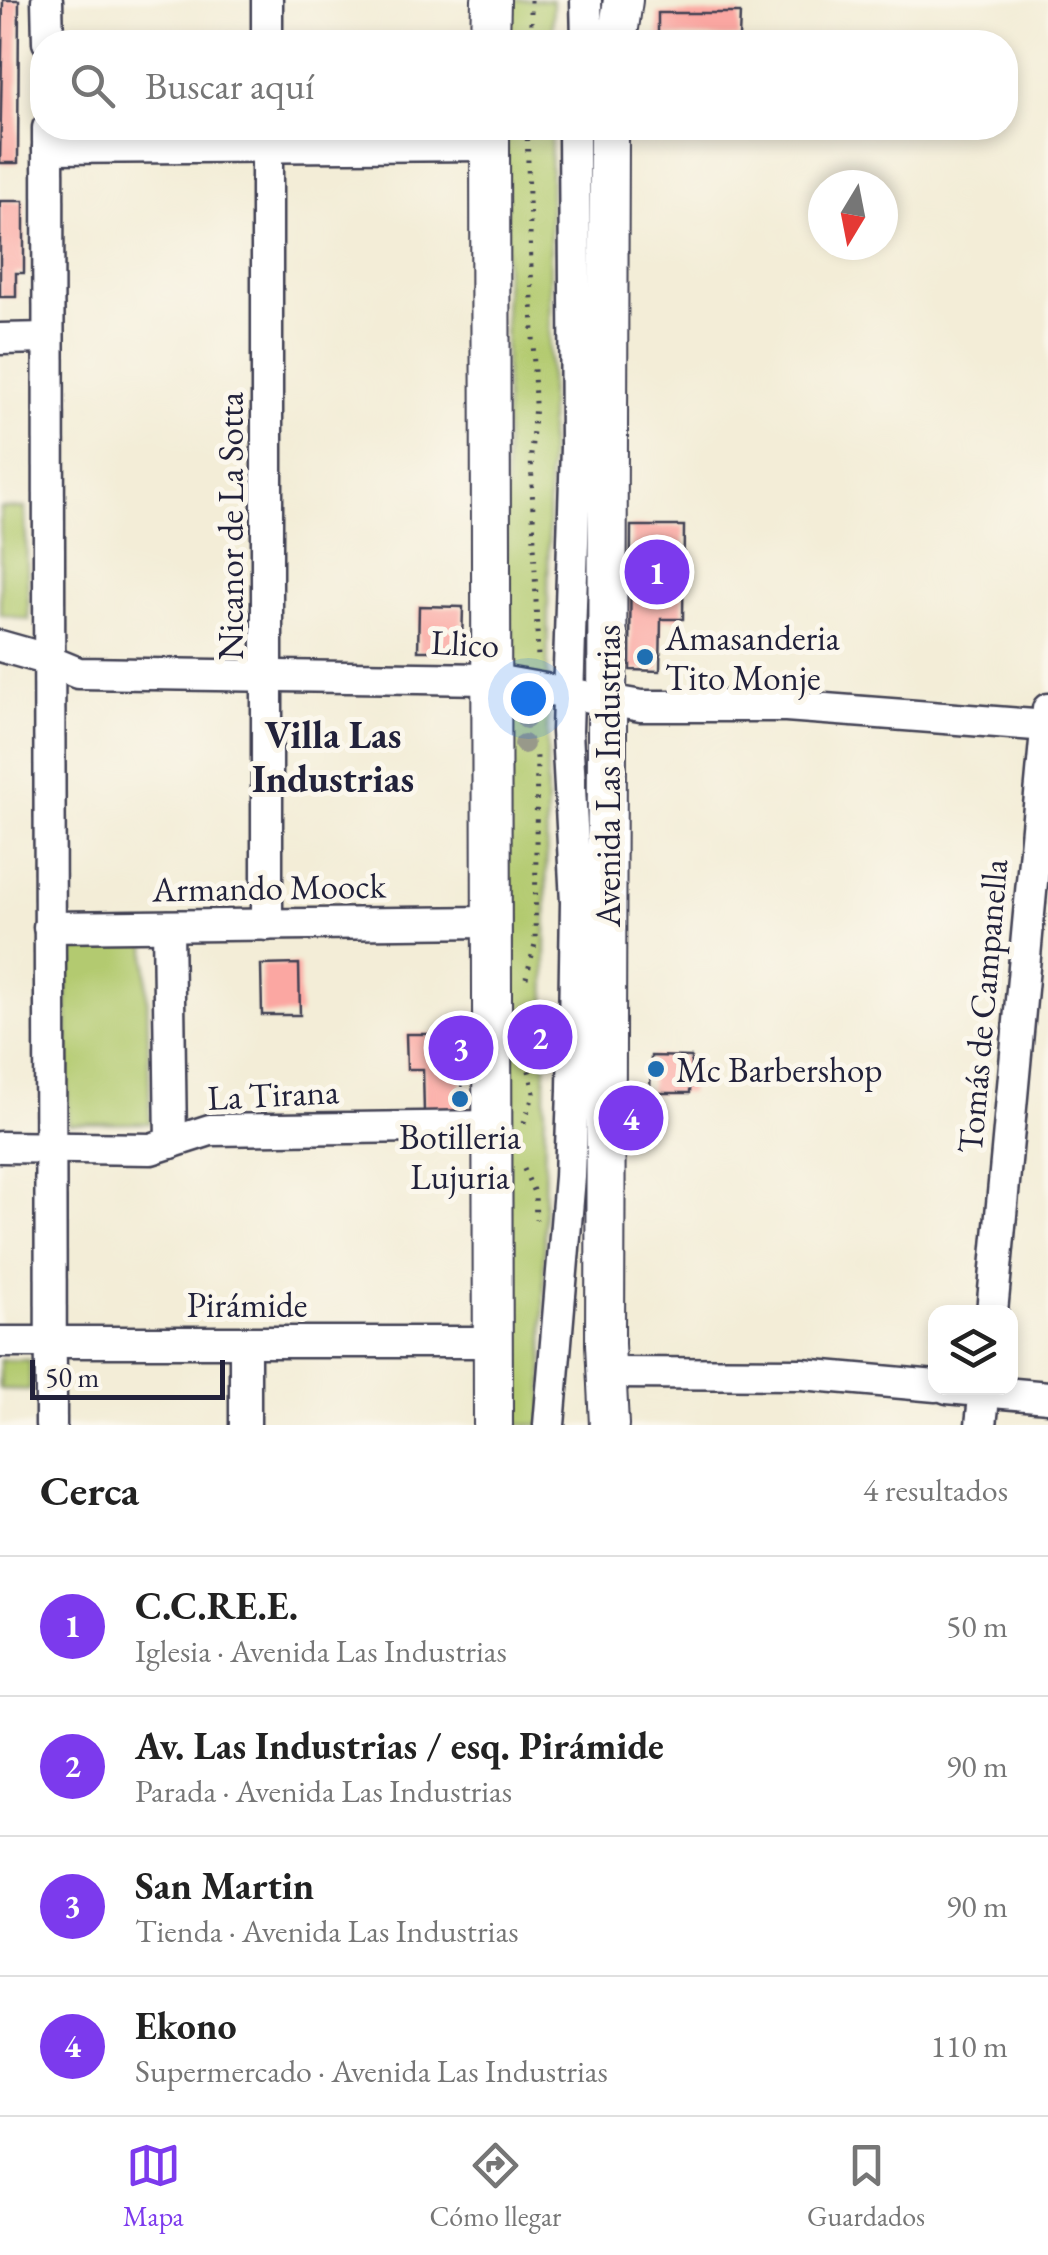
<!DOCTYPE html>
<html lang="es">
<head>
<meta charset="utf-8">
<style>
  :root { --surface:#fff; --page:#f2f2f2; --text:#222; --muted:#767676; --line:#e0e0e0; --accent:#7c3aed }
  body { margin:0; font-family:"EB Garamond",serif; background:var(--page); color:var(--text) }
  .controls { position:absolute; right:30px; bottom:30px; display:grid; overflow:hidden; border-radius:20px; box-shadow:0 5px 15px #0003 }
  .controls button { width:90px; height:90px; display:grid; place-items:center; padding:0; border:0; border-bottom:2px solid var(--line); background:var(--surface); color:var(--text); font:50px sans-serif }
  .compass { position:absolute; left:808px; top:170px; width:90px; height:90px; border-radius:50%; background:var(--surface); box-shadow:0 5px 15px #0003; rotate:190deg }
  .scale { position:absolute; left:30px; bottom:25px; width:195px; box-sizing:border-box; padding-left:10px; border:5px solid #22223b; border-top:0; font-size:28px; line-height:35px; white-space:nowrap; color:#22223b; -webkit-text-stroke:8px #fbf7ec; paint-order:stroke }
  .you { position:absolute; left:528px; top:698px; width:35px; height:35px; margin:-25px; border:8px solid #fff; border-radius:50%; background:#1a73e8; box-shadow:0 0 0 15px #1a73e833 }
  .badge { display:grid; place-items:center; width:65px; height:65px; border-radius:50%; background:var(--accent); color:#fff; font-size:32px; font-weight:700 }
  .pin { position:absolute; translate:-50% -50%; border:5px solid #fff; box-shadow:0 2px 10px #0006 }
  .list { margin:0; padding:0; list-style:none }
  h2 { display:flex; justify-content:space-between; align-items:center; height:130px; margin:0; padding:0 40px; font-size:42px }
  h2 small { font-size:32px; font-weight:400; color:var(--muted) }
  .list li { display:grid; grid-template-columns:65px 1fr auto; gap:30px; align-items:center; box-sizing:border-box; height:140px; padding:0 40px; border-top:2px solid var(--line) }
  .list b { display:block; font-size:38px; white-space:nowrap }
  .list p { margin:0; font-size:32px; white-space:nowrap; color:var(--muted) }
  .list em { font-size:32px; font-style:normal; color:var(--muted) }
  .icon { flex:none; width:55px; height:55px; fill:none; stroke:currentColor; stroke-width:2; stroke-linecap:round; stroke-linejoin:round }
  .map { position:relative; flex:none; width:1048px; height:1425px; overflow:hidden }
  .search { position:absolute; background:var(--surface); box-shadow:0 5px 15px #0003; left:30px; right:30px; top:30px; height:110px; display:flex; align-items:center; gap:25px; box-sizing:border-box; padding:0 35px; border-radius:40px; color:var(--muted); font-size:38px }
  .sheet { height:690px; background:var(--surface) }
  nav { display:flex; justify-content:space-around; align-items:center; box-sizing:border-box; height:140px; border-top:2px solid var(--line); background:var(--surface); font-size:28px; color:var(--muted) }
  nav a { display:grid; justify-items:center; gap:5px }
  nav .on { color:var(--accent) }
  .map>svg:first-child { display:block }
  .green { fill:#b3ca6f; stroke:#6a7655; stroke-width:2.5 }
  .building { fill:#fba7a2 }
  .lines { fill:none; stroke-linecap:round; stroke-linejoin:round }
  .minor-casing { stroke:#414052; stroke-width:35 }
  .major-casing { stroke:#414052; stroke-width:42 }
  .path { stroke:#414052; stroke-width:5; stroke-dasharray:2.5 8; stroke-linecap:butt }
  .minor { stroke:#fff; stroke-width:30 }
  .major { stroke:#fff; stroke-width:38 }
  .tree { fill:#98998a }
  .poi-dot { fill:#1f6fb2; stroke:#fbf7ec; stroke-width:4 }
  .labels { text-anchor:middle; dominant-baseline:central; stroke-width:10; stroke-linejoin:round; paint-order:stroke }
  .street-label { font-size:35px; fill:#22223b; stroke:#fbf7ec }
  .poi-label { font-size:35px; fill:#22223b; stroke:#fbf7ec; text-anchor:start }
  .neighbourhood-label { font-size:38px; font-weight:bold; fill:#22223b; stroke:#fbf7ec }
</style>
</head>
<body>
<div class="map">
<svg width="1048" height="1425" viewBox="0 0 1048 1425">
  <rect width="100%" height="100%" fill="#fbf7ec"/>
  <filter id="ink" filterUnits="userSpaceOnUse"><feTurbulence type="fractalNoise" baseFrequency=".01" numOctaves="2"/><feDisplacementMap in="SourceGraphic" scale="20" xChannelSelector="R" yChannelSelector="G"/><feConvolveMatrix kernelMatrix="1 2 1 2 8 2 1 2 1" color-interpolation-filters="sRGB"/></filter>
  <filter id="wash" filterUnits="userSpaceOnUse"><feTurbulence type="fractalNoise" baseFrequency=".0048" numOctaves="4" result="noise"/><feDisplacementMap in="SourceGraphic" scale="40" xChannelSelector="R" yChannelSelector="G"/><feGaussianBlur stdDeviation="2.25" result="paint"/><feColorMatrix in="noise" values="0 0 0 0 0 0 0 0 0 0 0 0 0 0 0 0 0 1.4 0 .05"/><feComposite in="paint" operator="in"/></filter>
  <g filter="url(#wash)">
    <rect width="100%" height="100%" fill="#f3edd7"/>
    <g class="green">
      <polygon points="505,0 553,0 552,42 505,42"/>
      <polygon points="505,128 551,128 543,1425 506,1425"/>
      <polygon points="0,508 25,508 29,620 0,614"/>
      <polygon points="146,941 150,1123 68,1124 66,944"/>
      <polygon points="0,1360 30,1360 30,1390 0,1389"/>
    </g>
    <g id="blocks">
      <g class="building">
        <polygon points="3,0 19,0 18,163 0,163"/>
        <polygon points="658,13 740,13 739,38 658,37"/>
        <polygon points="0,201 24,201 24,273 16,273 16,297 0,297"/>
        <polygon points="631,526 684,526 683,619 661,619 660,671 630,670"/>
        <polygon points="419,606 463,607 462,644 458,651 418,651"/>
        <polygon points="299,964 300,1015 262,1015 261,965"/>
        <polygon points="406,1034 460,1034 462,1108 454,1113 424,1113 423,1069 407,1069"/>
        <polygon points="651,1056 691,1057 690,1093 650,1093"/>
      </g>
    </g>
  </g>
  <g filter="url(#ink)">
    <use href="#blocks" fill-opacity="0" stroke="#414052" stroke-width="2.5"/>
    <g class="lines">
      <defs>
        <g id="minor">
          <polyline points="47,0 48,42"/>
          <polyline points="586,0 587,42"/>
          <polyline points="267,42 267,0"/>
          <polyline points="48,128 51,1425"/>
          <polyline points="48,148 490,145"/>
          <polyline points="0,339 48,338"/>
          <polyline points="0,646 39,657 78,673 489,679 641,706 786,706 1048,726"/>
          <polyline points="267,925 267,128"/>
          <polyline points="168,926 171,1143"/>
          <polyline points="49,927 490,922"/>
          <polyline points="0,1147 151,1149 210,1130 492,1126"/>
          <polyline points="992,1312 1048,709"/>
          <polyline points="0,1342 493,1342"/>
          <polyline points="245,1342 245,1425"/>
          <polyline points="606,1373 802,1374 936,1386"/>
          <polyline points="947,1388 1048,1397"/>
          <polyline points="549,1425 570,1177 573,1090 576,902 567,731 576,447 574,128"/>
          <polyline points="981,1425 985,1388"/>
        </g>
        <g id="major">
          <polyline points="490,42 491,0"/>
          <polyline points="617,42 623,0"/>
          <polyline points="490,128 493,1425"/>
          <polyline points="609,1425 605,1344 609,128"/>
        </g>
      </defs>
      <use href="#minor" class="minor-casing"/>
      <use href="#major" class="major-casing"/>
      <g class="path">
        <polyline points="531,0 531,42"/>
        <polyline points="527,128 535,404 531,455 538,659"/>
        <polyline points="526,978 535,944 537,750"/>
        <polyline points="524,1123 534,1093 525,1052"/>
        <polyline points="524,1169 535,1195 536,1220"/>
      </g>
      <use href="#minor" class="minor"/>
      <use href="#major" class="major"/>
    </g>
    <g class="tree">
      <circle cx="526" cy="719" r="10"/>
      <circle cx="524" cy="744" r="10"/>
    </g>
  </g>
  <g class="poi-dot">
    <circle cx="645" cy="657" r="10"/>
    <circle cx="656" cy="1069" r="10"/>
    <circle cx="460" cy="1099" r="10"/>
  </g>
  <g class="labels">
    <g class="street-label">
      <text transform="translate(230 526) rotate(-90)">Nicanor de La Sotta</text>
      <text transform="translate(465 643) rotate(3)">Llico</text>
      <text transform="translate(607 776) rotate(-90)">Avenida Las Industrias</text>
      <text transform="translate(269 887) rotate(-1)">Armando Moock</text>
      <text transform="translate(982 1006) rotate(-85)">Tomás de Campanella</text>
      <text transform="translate(273 1094) rotate(-3)">La Tirana</text>
      <text x="247" y="1304">Pirámide</text>
    </g>
    <g class="poi-label">
      <text x="665" y="637">Amasanderia<tspan x="665" dy="40">Tito Monje</tspan></text>
      <text x="676" y="1069">Mc Barbershop</text>
      <text x="460" y="1136" text-anchor="middle">Botilleria<tspan x="460" dy="40">Lujuria</tspan></text>
    </g>
    <g class="neighbourhood-label">
      <text x="333" y="734">Villa Las<tspan x="333" dy="44">Industrias</tspan></text>
    </g>
  </g>
</svg>
<div class="controls">
<button><svg class="icon" aria-label="layers" viewBox="0 0 24 24"><path d="M12 4l9 5-9 5-9-5zM3 14l9 5 9-5"/></svg></button>
</div>
<svg class="compass" viewBox="-18 -18 36 36"><path d="M0-13l5 13h-10z" fill="#e53935"/><path d="M0 13l5-13h-10z" fill="#767676"/></svg>
<div class="scale">50 m</div>
<div class="you"></div>
<div class="pin badge" style="left:657px;top:572px">1</div>
<div class="pin badge" style="left:540px;top:1037px">2</div>
<div class="pin badge" style="left:461px;top:1048px">3</div>
<div class="pin badge" style="left:631px;top:1118px">4</div>
<div class="search"><svg class="icon" aria-label="search" viewBox="0 0 24 24"><circle cx="10" cy="10" r="6"/><path d="M15 15l6 6"/></svg>Buscar aquí</div>
</div>
<section class="sheet">
<h2>Cerca<small>4 resultados</small></h2>
<ul class="list">
<li><span class="badge">1</span><div><b>C.C.RE.E.</b><p>Iglesia · Avenida Las Industrias</p></div><em>50 m</em></li>
<li><span class="badge">2</span><div><b>Av. Las Industrias / esq. Pirámide</b><p>Parada · Avenida Las Industrias</p></div><em>90 m</em></li>
<li><span class="badge">3</span><div><b>San Martin</b><p>Tienda · Avenida Las Industrias</p></div><em>90 m</em></li>
<li><span class="badge">4</span><div><b>Ekono</b><p>Supermercado · Avenida Las Industrias</p></div><em>110 m</em></li>
</ul>
</section>
<nav>
<a class="on"><svg class="icon" aria-label="map" viewBox="0 0 24 24"><path d="M3 6l6-2 6 2 6-2v14l-6 2-6-2-6 2zM9 4v14M15 6v14"/></svg>Mapa</a>
<a><svg class="icon" aria-label="directions" viewBox="0 0 24 24"><path d="M12 3l9 9-9 9-9-9zM9 14v-3h6M13 9l2 2-2 2"/></svg>Cómo llegar</a>
<a><svg class="icon" aria-label="saved" viewBox="0 0 24 24"><path d="M7 4h10v16l-5-4-5 4z"/></svg>Guardados</a>
</nav>
</body>
</html>
